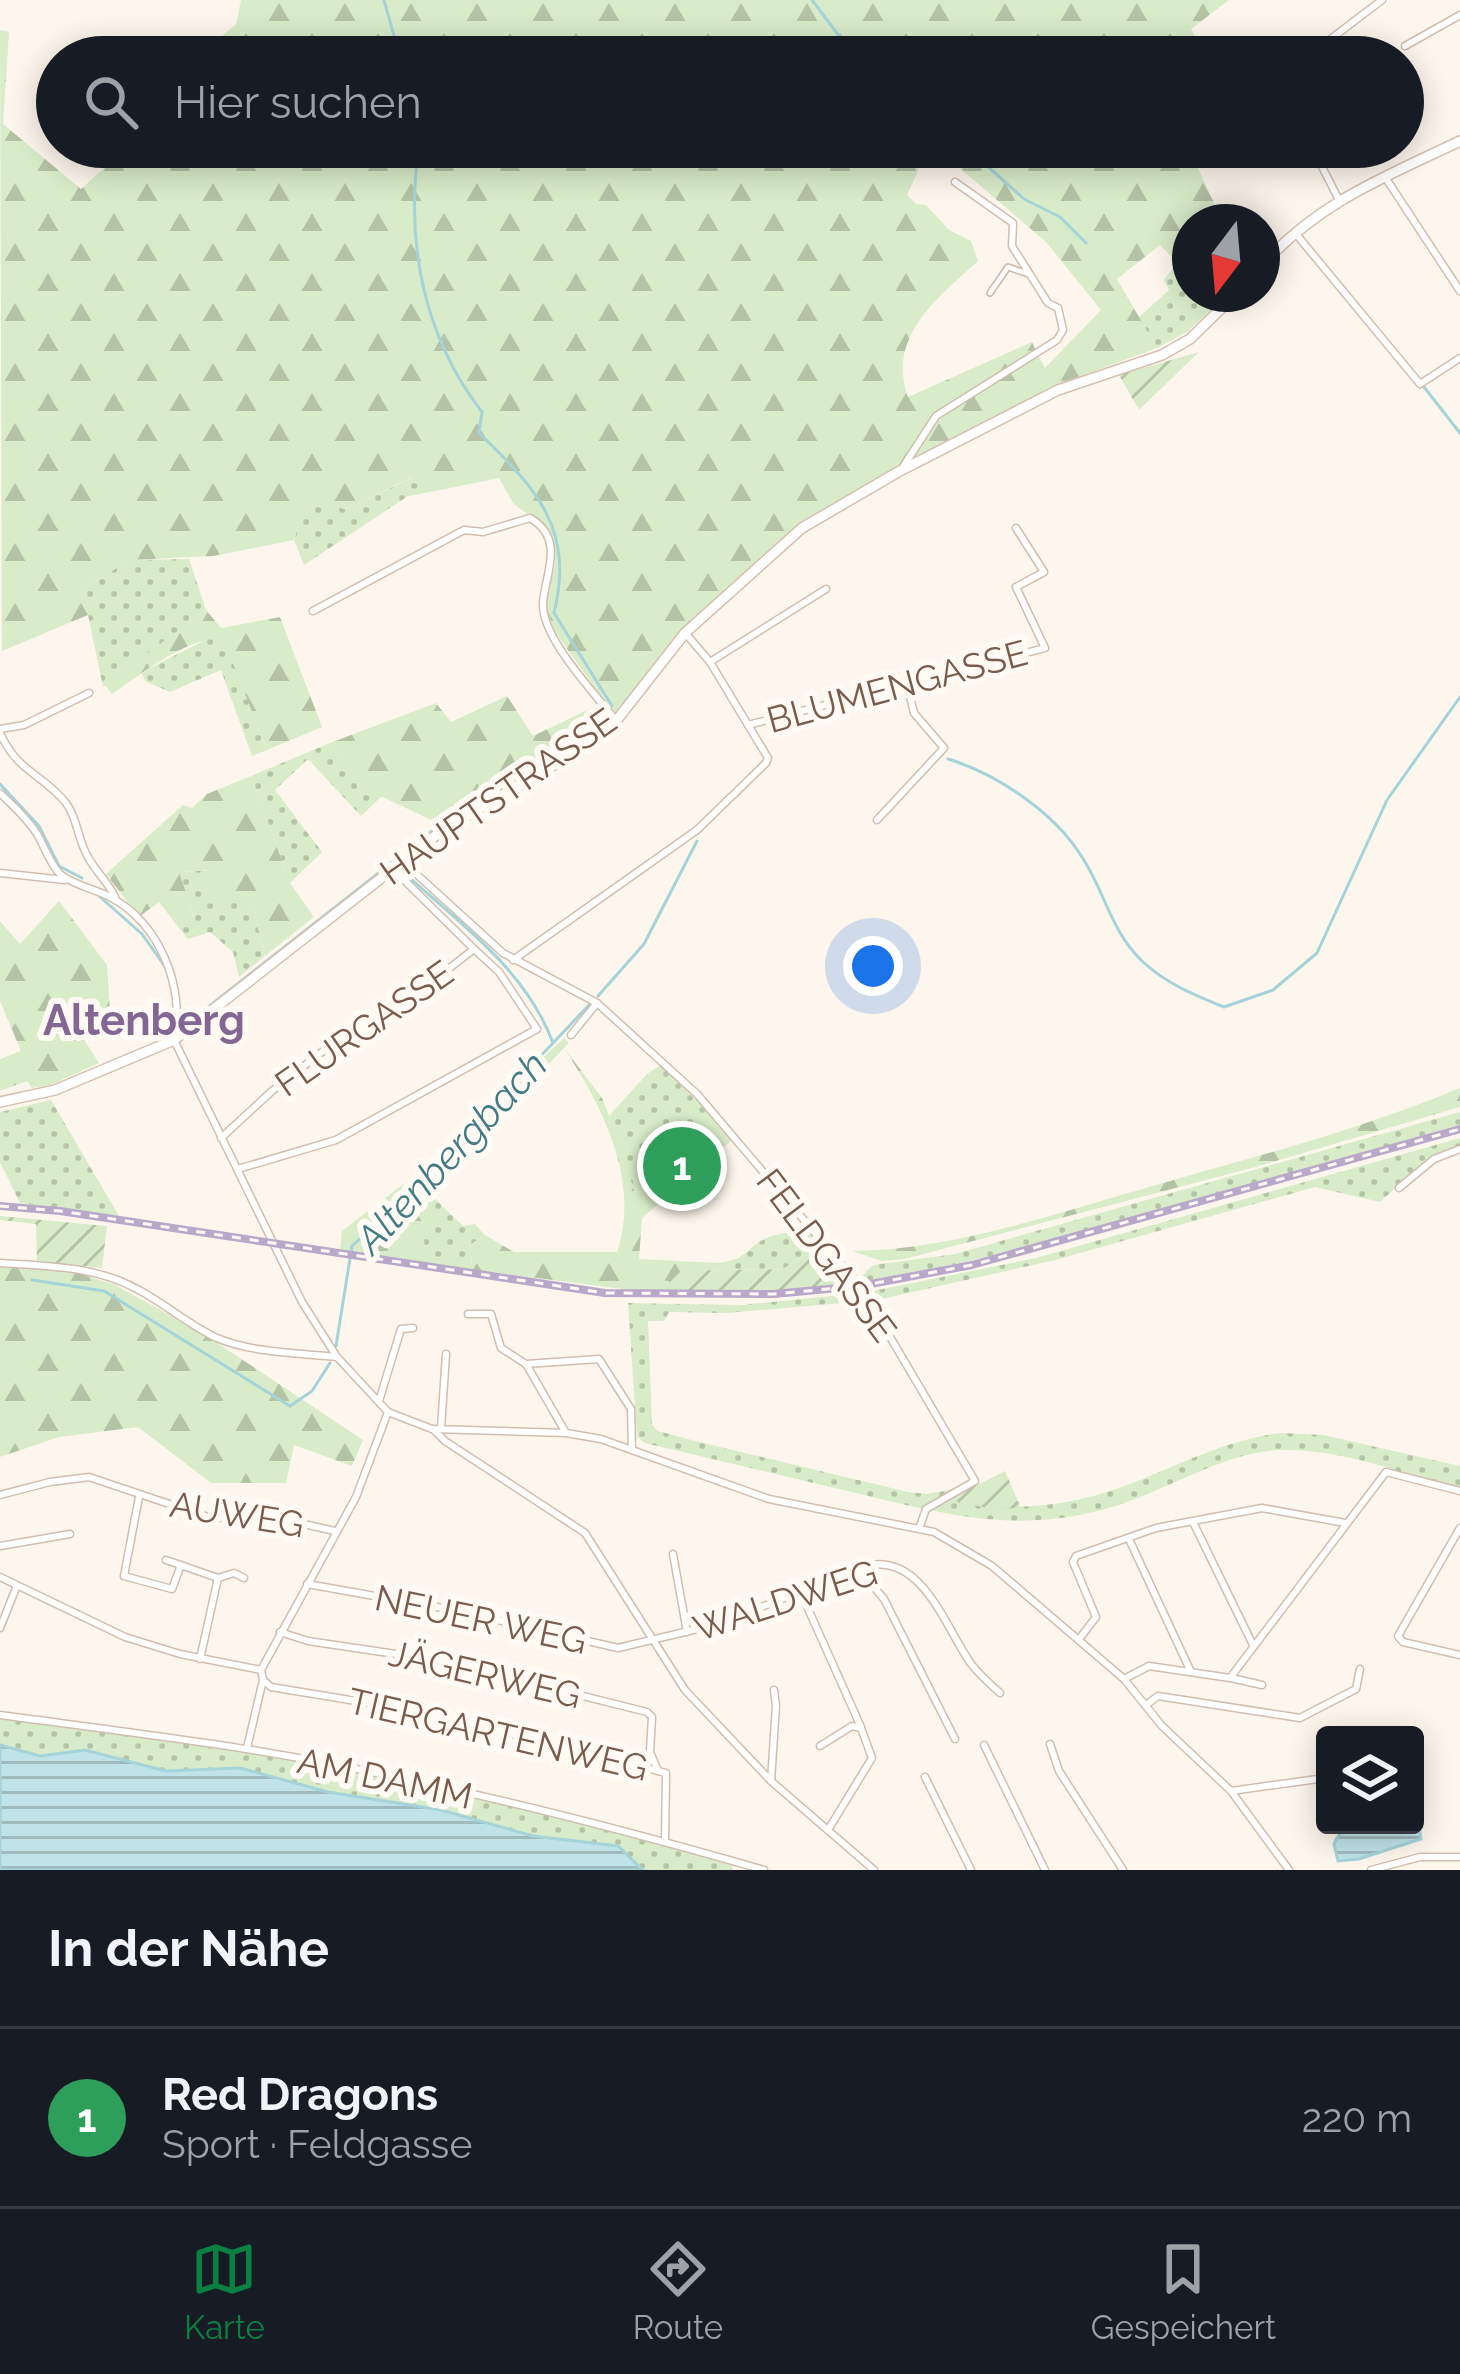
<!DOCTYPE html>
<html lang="de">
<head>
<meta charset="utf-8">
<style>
  :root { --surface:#171b24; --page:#242831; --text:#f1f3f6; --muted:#9ea1a6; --line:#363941; --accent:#0b8043 }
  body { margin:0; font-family:Raleway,sans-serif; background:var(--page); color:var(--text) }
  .controls { position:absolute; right:36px; bottom:36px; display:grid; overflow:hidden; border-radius:12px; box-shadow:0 6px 30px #0003 }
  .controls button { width:108px; height:108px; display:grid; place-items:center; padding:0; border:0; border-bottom:3px solid var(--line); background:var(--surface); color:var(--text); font:60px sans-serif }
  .compass { position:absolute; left:1172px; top:204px; width:108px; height:108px; border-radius:50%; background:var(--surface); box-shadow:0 6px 30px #0003; rotate:196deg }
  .you { position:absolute; left:873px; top:966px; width:42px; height:42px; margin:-30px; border:9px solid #fff; border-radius:50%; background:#1a73e8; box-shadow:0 0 0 18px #1a73e833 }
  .badge { display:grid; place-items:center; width:78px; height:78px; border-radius:50%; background:var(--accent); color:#fff; font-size:39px; font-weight:700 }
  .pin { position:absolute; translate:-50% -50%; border:6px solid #fff; box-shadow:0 3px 12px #0006 }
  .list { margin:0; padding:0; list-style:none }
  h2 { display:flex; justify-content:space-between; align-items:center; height:156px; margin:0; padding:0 48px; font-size:51px }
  h2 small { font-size:39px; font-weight:400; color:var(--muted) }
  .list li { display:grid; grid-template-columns:78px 1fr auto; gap:36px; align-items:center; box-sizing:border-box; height:180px; padding:0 48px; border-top:3px solid var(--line) }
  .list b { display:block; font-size:45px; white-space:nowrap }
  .list p { margin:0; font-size:39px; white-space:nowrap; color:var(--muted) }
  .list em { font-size:39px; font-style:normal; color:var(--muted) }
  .icon { flex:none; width:66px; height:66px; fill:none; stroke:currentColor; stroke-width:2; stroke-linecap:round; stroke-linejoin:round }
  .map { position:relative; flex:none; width:1460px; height:1870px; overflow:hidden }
  .search { position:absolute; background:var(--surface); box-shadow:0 6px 30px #0003; left:36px; right:36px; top:36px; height:132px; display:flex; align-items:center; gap:30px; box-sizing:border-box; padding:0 42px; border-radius:66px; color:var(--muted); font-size:45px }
  .sheet { height:336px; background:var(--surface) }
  nav { display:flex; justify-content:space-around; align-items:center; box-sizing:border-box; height:168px; border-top:3px solid var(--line); background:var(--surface); font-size:33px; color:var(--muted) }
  nav a { display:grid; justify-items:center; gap:6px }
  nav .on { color:var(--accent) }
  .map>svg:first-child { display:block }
  .grass { fill:url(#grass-dots) }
  .forest { fill:url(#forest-firs) }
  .garden { fill:url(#garden-furrows) }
  .pitch { fill:#d8ecc9 }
  .water { fill:url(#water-rules); stroke:#a5d3da; stroke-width:3 }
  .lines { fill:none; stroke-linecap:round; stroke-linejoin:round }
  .stream { stroke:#a5d3da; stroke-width:3 }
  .pedestrian-casing { stroke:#d1beb0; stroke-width:8 }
  .minor-casing { stroke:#d1beb0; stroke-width:9 }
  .secondary-casing { stroke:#d6c0b0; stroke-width:12 }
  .pedestrian { stroke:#fff; stroke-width:4.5 }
  .minor { stroke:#fff; stroke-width:6 }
  .secondary { stroke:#fff; stroke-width:9 }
  .rail-casing { stroke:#b9a8c9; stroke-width:8 }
  .rail { stroke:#fffaf3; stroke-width:3; stroke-dasharray:9; stroke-linecap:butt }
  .labels { text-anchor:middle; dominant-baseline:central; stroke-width:12; stroke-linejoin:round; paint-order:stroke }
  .street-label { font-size:36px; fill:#7a5c4d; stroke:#fffaf3 }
  .water-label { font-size:39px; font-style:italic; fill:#437c86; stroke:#fffaf3 }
  .quarter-label { font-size:42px; font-weight:bold; fill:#846695; stroke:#fffaf3 }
</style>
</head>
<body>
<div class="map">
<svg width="1460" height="1870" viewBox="0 0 1460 1870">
  <defs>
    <pattern id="grass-dots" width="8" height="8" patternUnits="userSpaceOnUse" patternTransform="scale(3)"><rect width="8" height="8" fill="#d8ecc9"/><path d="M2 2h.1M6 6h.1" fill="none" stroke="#b4c2a5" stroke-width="1.8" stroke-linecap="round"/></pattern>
    <pattern id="forest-firs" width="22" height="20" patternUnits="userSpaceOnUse" patternTransform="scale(3)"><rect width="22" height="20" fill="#d8ecc9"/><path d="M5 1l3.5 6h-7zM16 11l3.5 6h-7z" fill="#b4c2a5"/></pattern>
    <pattern id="garden-furrows" width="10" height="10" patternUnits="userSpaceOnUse" patternTransform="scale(3)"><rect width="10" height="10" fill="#d8ecc9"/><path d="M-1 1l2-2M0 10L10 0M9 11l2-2" fill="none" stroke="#b4c2a5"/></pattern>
    <pattern id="water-rules" width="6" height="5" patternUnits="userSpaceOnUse" patternTransform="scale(3)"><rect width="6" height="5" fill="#bfe3e8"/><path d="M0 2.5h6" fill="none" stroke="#a0bbbe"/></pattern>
  </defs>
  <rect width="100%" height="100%" fill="#fdf6ec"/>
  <g class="grass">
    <polygon points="1190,245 1190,294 1228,294 1188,331 1157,348 1138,318 1169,290 1164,280"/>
    <polygon points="413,477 435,491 408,496 304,565 294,540 305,502 347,509"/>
    <polygon points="189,559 206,610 103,687 88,615 78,591 130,560"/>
    <polygon points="209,638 224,638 267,750 252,756 221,670 170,692 145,681 142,674 150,668"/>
    <polygon points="330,743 357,785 382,796 361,816 308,759 275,790 322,852 290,883 251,776"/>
    <polygon points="214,870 251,899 265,956 239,977 233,952 210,932 188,939 179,928 194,917 178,872"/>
    <polygon points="564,1038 569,1043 564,1048 427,1191 463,1226 475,1224 485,1235 470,1245 472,1265 437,1260 436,1265 417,1263 413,1197 432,1178 430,1164"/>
    <polygon points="661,1065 711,1115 707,1127 632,1192 622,1149 609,1116 647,1074"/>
    <polygon points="51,1100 119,1216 20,1203 0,1162 0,1112"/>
    <path d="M1460,1112V1125C1262,1181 1065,1247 863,1282L859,1279L873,1265L955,1254Z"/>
    <polygon points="1460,1138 1460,1147 1434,1154 1380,1202 1315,1187 1055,1260 873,1301 868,1292 1036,1258"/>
    <path d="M806,1225L821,1244L783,1269L717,1270V1263C750,1260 744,1247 769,1237C782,1232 793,1234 806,1225Z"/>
    <polygon points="862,1293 884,1328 860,1304 853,1302 727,1313 669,1312 664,1321 648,1321 652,1425 658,1431 695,1441 908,1492 927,1494 959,1488 923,1509 645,1443 637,1437 628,1303 741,1305"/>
    <path d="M1281,1433L1323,1435L1460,1466V1489C1401,1473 1341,1448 1279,1450C1227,1453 1179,1483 1130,1501C1061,1526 1001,1525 930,1510L948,1500C1008,1512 1064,1508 1122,1487C1176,1467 1223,1440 1281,1433Z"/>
    <path d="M0,1718C172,1737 343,1767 512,1807C586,1824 659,1841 732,1865L733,1870H643L618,1846L533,1836L441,1810L328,1792L240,1768L166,1771L85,1750L40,1756L0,1745Z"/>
  </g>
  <g class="forest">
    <polygon points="241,0 1229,0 1191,29 1206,57 1197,57 1194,52 1163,57 198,57 236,24"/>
    <path d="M0,30L9,32L3,124L81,189L127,147H929L907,195L916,204L926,205L949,230L971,241L978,261C938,298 886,336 908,397L1032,342L1036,351L935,414L898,469L798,526L684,632L615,716L555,632L545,604L555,565V548L548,531L513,503L499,478L435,491L412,477L347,509L305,503L294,540L213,556L130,560L78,591L88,615L2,651Z"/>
    <polygon points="935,147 1188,147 1223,222 1190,222 1190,245 1179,264 1160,245 1117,279 1157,348 1070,380 907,463 939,419 1038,355 1045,368 1101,310 1046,242"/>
    <path d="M206,610L221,628L280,617L322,727L267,750L223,638C185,638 143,673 112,694L105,685Z"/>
    <polygon points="507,696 533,736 596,706 609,721 557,760 440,824 357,785 330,743 436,703 451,722"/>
    <polygon points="251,776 290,883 314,917 265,956 251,899 203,904 199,883 212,870 179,872 194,918 179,928 159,902 139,917 106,874 183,805 192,808 207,794"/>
    <polygon points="59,901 107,965 110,1011 77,1029 99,1063 50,1085 32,1088 27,1081 0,1091 0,1059 21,1051 0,1001 0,921 20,944"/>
    <path d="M564,1048L602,1098L622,1149L642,1218L639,1259L717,1263V1270L681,1272L670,1279L669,1292L638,1291L436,1265L437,1260L472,1264L470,1245L485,1235L514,1252H617C641,1181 602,1106 564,1048Z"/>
    <path d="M1460,1088V1107L1252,1168L904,1259L882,1261L852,1251C953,1250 1050,1215 1146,1188C1253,1157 1357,1131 1460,1088Z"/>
    <polygon points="430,1164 432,1178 413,1197 428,1211 432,1233 424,1238 425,1252 417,1263 340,1250 342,1231"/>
    <polygon points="0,1267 67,1270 113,1284 201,1332 363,1440 352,1466 294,1445 286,1483 211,1483 138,1427 59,1437 0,1457"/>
  </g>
  <g class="garden">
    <polygon points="1199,352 1139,410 1119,375"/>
    <polygon points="0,1216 107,1226 102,1268 37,1261 36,1224 0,1220"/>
    <polygon points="821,1244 855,1282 793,1290 669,1292 669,1279 681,1271 783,1269"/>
    <polygon points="1005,1471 1021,1508 993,1509 948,1500"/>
  </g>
  <polygon class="pitch" points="711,1115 732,1140 642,1218 632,1192 707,1127"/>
  <g class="water">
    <polygon points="0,1745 40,1756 85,1750 166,1771 240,1768 328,1792 441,1810 533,1836 618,1846 643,1870 0,1870"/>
    <path d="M1415,1805L1421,1839L1359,1859L1338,1861L1334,1844C1344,1815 1390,1825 1415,1825Z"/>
  </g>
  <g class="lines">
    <g class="stream">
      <polyline points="384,0 400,57"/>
      <polyline points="812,0 855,57"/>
      <path d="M419,147C405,240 423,336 482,412L479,433C536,488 575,529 554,613L612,706"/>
      <polyline points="966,147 1024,199 1060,217 1086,243"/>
      <polyline points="1424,387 1460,433"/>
      <path d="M948,759C997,774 1054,812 1082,857C1105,892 1111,932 1143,962C1167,984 1194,995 1224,1007L1273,990L1317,953L1387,800L1460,697"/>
      <polyline points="0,784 39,826 59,866 82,878"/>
      <polyline points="99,896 142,934 166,968"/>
      <polyline points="598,996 644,944 697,841"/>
      <polyline points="189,1022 469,802 561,753 604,720"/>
      <polyline points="554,1042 590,1004"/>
      <polyline points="32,1280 104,1291 290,1406 312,1391 330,1363"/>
      <path d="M336,1346L352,1246L404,1199L553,1043C526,970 460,923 403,872"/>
    </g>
    <defs>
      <polyline id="pedestrian" points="990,293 1008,267 1028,274"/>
      <g id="minor">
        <polyline points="1405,46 1460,15"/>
        <polyline points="1307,57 1382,0"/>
        <polyline points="1403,115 1406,113"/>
        <polyline points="1385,177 1460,291"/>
        <polyline points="1339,200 1318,159 1341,147"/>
        <polyline points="1296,234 1420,384 1460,358"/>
        <polyline points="903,467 936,416 1057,340 1063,330 1058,308 1048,303 1012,246 1013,223 955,182"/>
        <path d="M313,611L464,530L483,532L530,518C566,539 545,574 543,603C541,638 595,693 616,721"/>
        <polyline points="710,662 826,589"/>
        <polyline points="748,725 1045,648 1016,587 1044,572 1016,528"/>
        <polyline points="0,729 24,725 89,693"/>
        <path d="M0,733C18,773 42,773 66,803C78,819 78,841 88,857C96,872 108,882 115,897"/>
        <path d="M0,793C13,806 27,818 37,834C45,847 49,863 60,874C73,885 95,889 110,897C159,922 186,988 174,1040L302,1302L337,1357L388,1412L432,1429L566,1433L601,1439L769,1499L934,1532L992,1566L1124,1679L1162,1726L1231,1791L1289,1870"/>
        <polyline points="877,820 944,748 914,713 907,684"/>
        <polyline points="402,861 503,953 597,1003 697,1094 860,1286 975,1481 926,1509 920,1526"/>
        <polyline points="0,873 65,880"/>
        <polyline points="513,960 697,830 766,763 768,758 710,662 686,634"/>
        <polyline points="571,1035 597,1003"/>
        <polyline points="221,1138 272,1091 336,1041 429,984 474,949 394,870"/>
        <polyline points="238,1169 336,1140 537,1029 499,972 474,949"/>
        <polyline points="1399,1188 1434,1159 1460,1149"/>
        <path d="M0,1263C46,1266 96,1266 137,1289C164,1303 189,1325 217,1338C253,1353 298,1353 337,1357"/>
        <polyline points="468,1314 491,1314 501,1348 526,1364 566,1433"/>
        <polyline points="526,1364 599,1359 631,1409 632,1450"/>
        <polyline points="379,1401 401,1329 413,1328"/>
        <polyline points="441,1428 446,1354"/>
        <polyline points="433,1429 445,1441 585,1533 685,1690 771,1781 874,1870"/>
        <polyline points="0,1495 50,1482 89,1477 211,1518 268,1516 335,1531"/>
        <polyline points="139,1497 124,1576 172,1589 181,1565"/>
        <polyline points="1193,1522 1253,1645"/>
        <polyline points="1460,1528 1398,1636 1403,1642 1460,1655"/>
        <polyline points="1129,1539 1191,1672"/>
        <polyline points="0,1546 70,1534"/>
        <polyline points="673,1554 687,1632"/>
        <polyline points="166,1560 218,1578 200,1659"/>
        <polyline points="850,1574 873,1586 884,1599 955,1739"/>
        <polyline points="0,1577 125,1637 180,1654 261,1670"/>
        <polyline points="218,1578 234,1573 244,1578"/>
        <path d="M307,1584L454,1610L618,1648L718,1624L866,1566C923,1552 946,1630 972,1665C980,1675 990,1684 1000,1693"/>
        <polyline points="801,1593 861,1727"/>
        <polyline points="0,1628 16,1588"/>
        <polyline points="280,1632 308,1641 443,1661 647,1712 652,1717 650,1752 658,1771"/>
        <polyline points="1080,1638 1096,1617 1073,1562 1076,1556 1156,1528 1262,1508 1345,1523"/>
        <polyline points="1231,1678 1262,1685"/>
        <polyline points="1124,1679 1149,1666 1230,1678 1386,1472 1460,1491"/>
        <polyline points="263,1680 271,1687 429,1713 666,1773 665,1842"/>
        <polyline points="1146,1705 1158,1696 1300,1718 1356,1689 1360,1669"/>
        <path d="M0,1715C82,1726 164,1736 246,1749C420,1777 594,1821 764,1870"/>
        <polyline points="1050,1744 1059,1771 1123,1870"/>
        <polyline points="984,1745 1045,1870"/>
        <polyline points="820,1746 852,1726 861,1728 872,1758 828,1830"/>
        <polyline points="247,1748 263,1680 261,1670 356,1497 388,1412"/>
        <polyline points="925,1777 971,1870"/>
        <polyline points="771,1781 776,1706 774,1690"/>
        <polyline points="1231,1791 1325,1778"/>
        <polyline points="1371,1870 1420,1857 1460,1857"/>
      </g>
      <g id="secondary">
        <path d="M1262,265C1321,201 1383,178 1460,141"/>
        <polyline points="0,1102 55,1090 174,1040 444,829 574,753 616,721 685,633 802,528 898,472 1058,390 1162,355 1190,339 1236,294"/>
      </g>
    </defs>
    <use href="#pedestrian" class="pedestrian-casing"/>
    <use href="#minor" class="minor-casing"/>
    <use href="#secondary" class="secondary-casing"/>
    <use href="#pedestrian" class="pedestrian"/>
    <use href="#minor" class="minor"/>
    <use href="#secondary" class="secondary"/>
    <defs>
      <polyline id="rail" points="0,1206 60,1211 605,1293 774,1294 860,1286 972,1265 1460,1129"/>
    </defs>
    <use href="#rail" class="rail-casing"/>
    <use href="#rail" class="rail"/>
  </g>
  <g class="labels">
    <g class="street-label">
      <text transform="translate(897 686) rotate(-15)">BLUMENGASSE</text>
      <text transform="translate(498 796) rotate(-35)">HAUPTSTRASSE</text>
      <text transform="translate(364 1028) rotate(-35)">FLURGASSE</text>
      <text transform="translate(827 1255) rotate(53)">FELDGASSE</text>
      <text transform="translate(237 1514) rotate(9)">AUWEG</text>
      <text transform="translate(785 1600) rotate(-18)">WALDWEG</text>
      <text transform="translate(481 1619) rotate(12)">NEUER WEG</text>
      <text transform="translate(485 1674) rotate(13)">JÄGERWEG</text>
      <text transform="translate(498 1734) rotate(13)">TIERGARTENWEG</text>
      <text transform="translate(385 1778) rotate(12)">AM DAMM</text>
    </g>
    <g class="water-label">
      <text transform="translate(451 1152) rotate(-47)">Altenbergbach</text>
    </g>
    <g class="quarter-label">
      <text x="144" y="1020">Altenberg</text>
    </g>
  </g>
</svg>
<div class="controls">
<button><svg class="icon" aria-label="layers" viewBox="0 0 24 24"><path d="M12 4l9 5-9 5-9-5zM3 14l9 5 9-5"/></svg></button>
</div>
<svg class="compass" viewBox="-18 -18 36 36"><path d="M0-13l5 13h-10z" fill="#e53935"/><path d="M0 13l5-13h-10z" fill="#9ea1a6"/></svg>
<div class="you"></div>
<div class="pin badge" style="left:682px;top:1166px;background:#2e9e5b">1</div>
<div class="search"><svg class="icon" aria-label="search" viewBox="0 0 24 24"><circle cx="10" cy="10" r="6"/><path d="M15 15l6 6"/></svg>Hier suchen</div>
</div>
<section class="sheet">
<h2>In der Nähe<small></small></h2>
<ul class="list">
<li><span class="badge" style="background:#2e9e5b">1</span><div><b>Red Dragons</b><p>Sport · Feldgasse</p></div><em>220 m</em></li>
</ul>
</section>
<nav>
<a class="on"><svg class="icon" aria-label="map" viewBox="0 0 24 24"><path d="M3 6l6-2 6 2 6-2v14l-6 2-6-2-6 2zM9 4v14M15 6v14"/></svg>Karte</a>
<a><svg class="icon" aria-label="directions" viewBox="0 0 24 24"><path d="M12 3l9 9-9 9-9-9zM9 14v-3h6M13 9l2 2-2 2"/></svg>Route</a>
<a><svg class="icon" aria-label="saved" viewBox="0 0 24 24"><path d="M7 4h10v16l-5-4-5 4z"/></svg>Gespeichert</a>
</nav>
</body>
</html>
